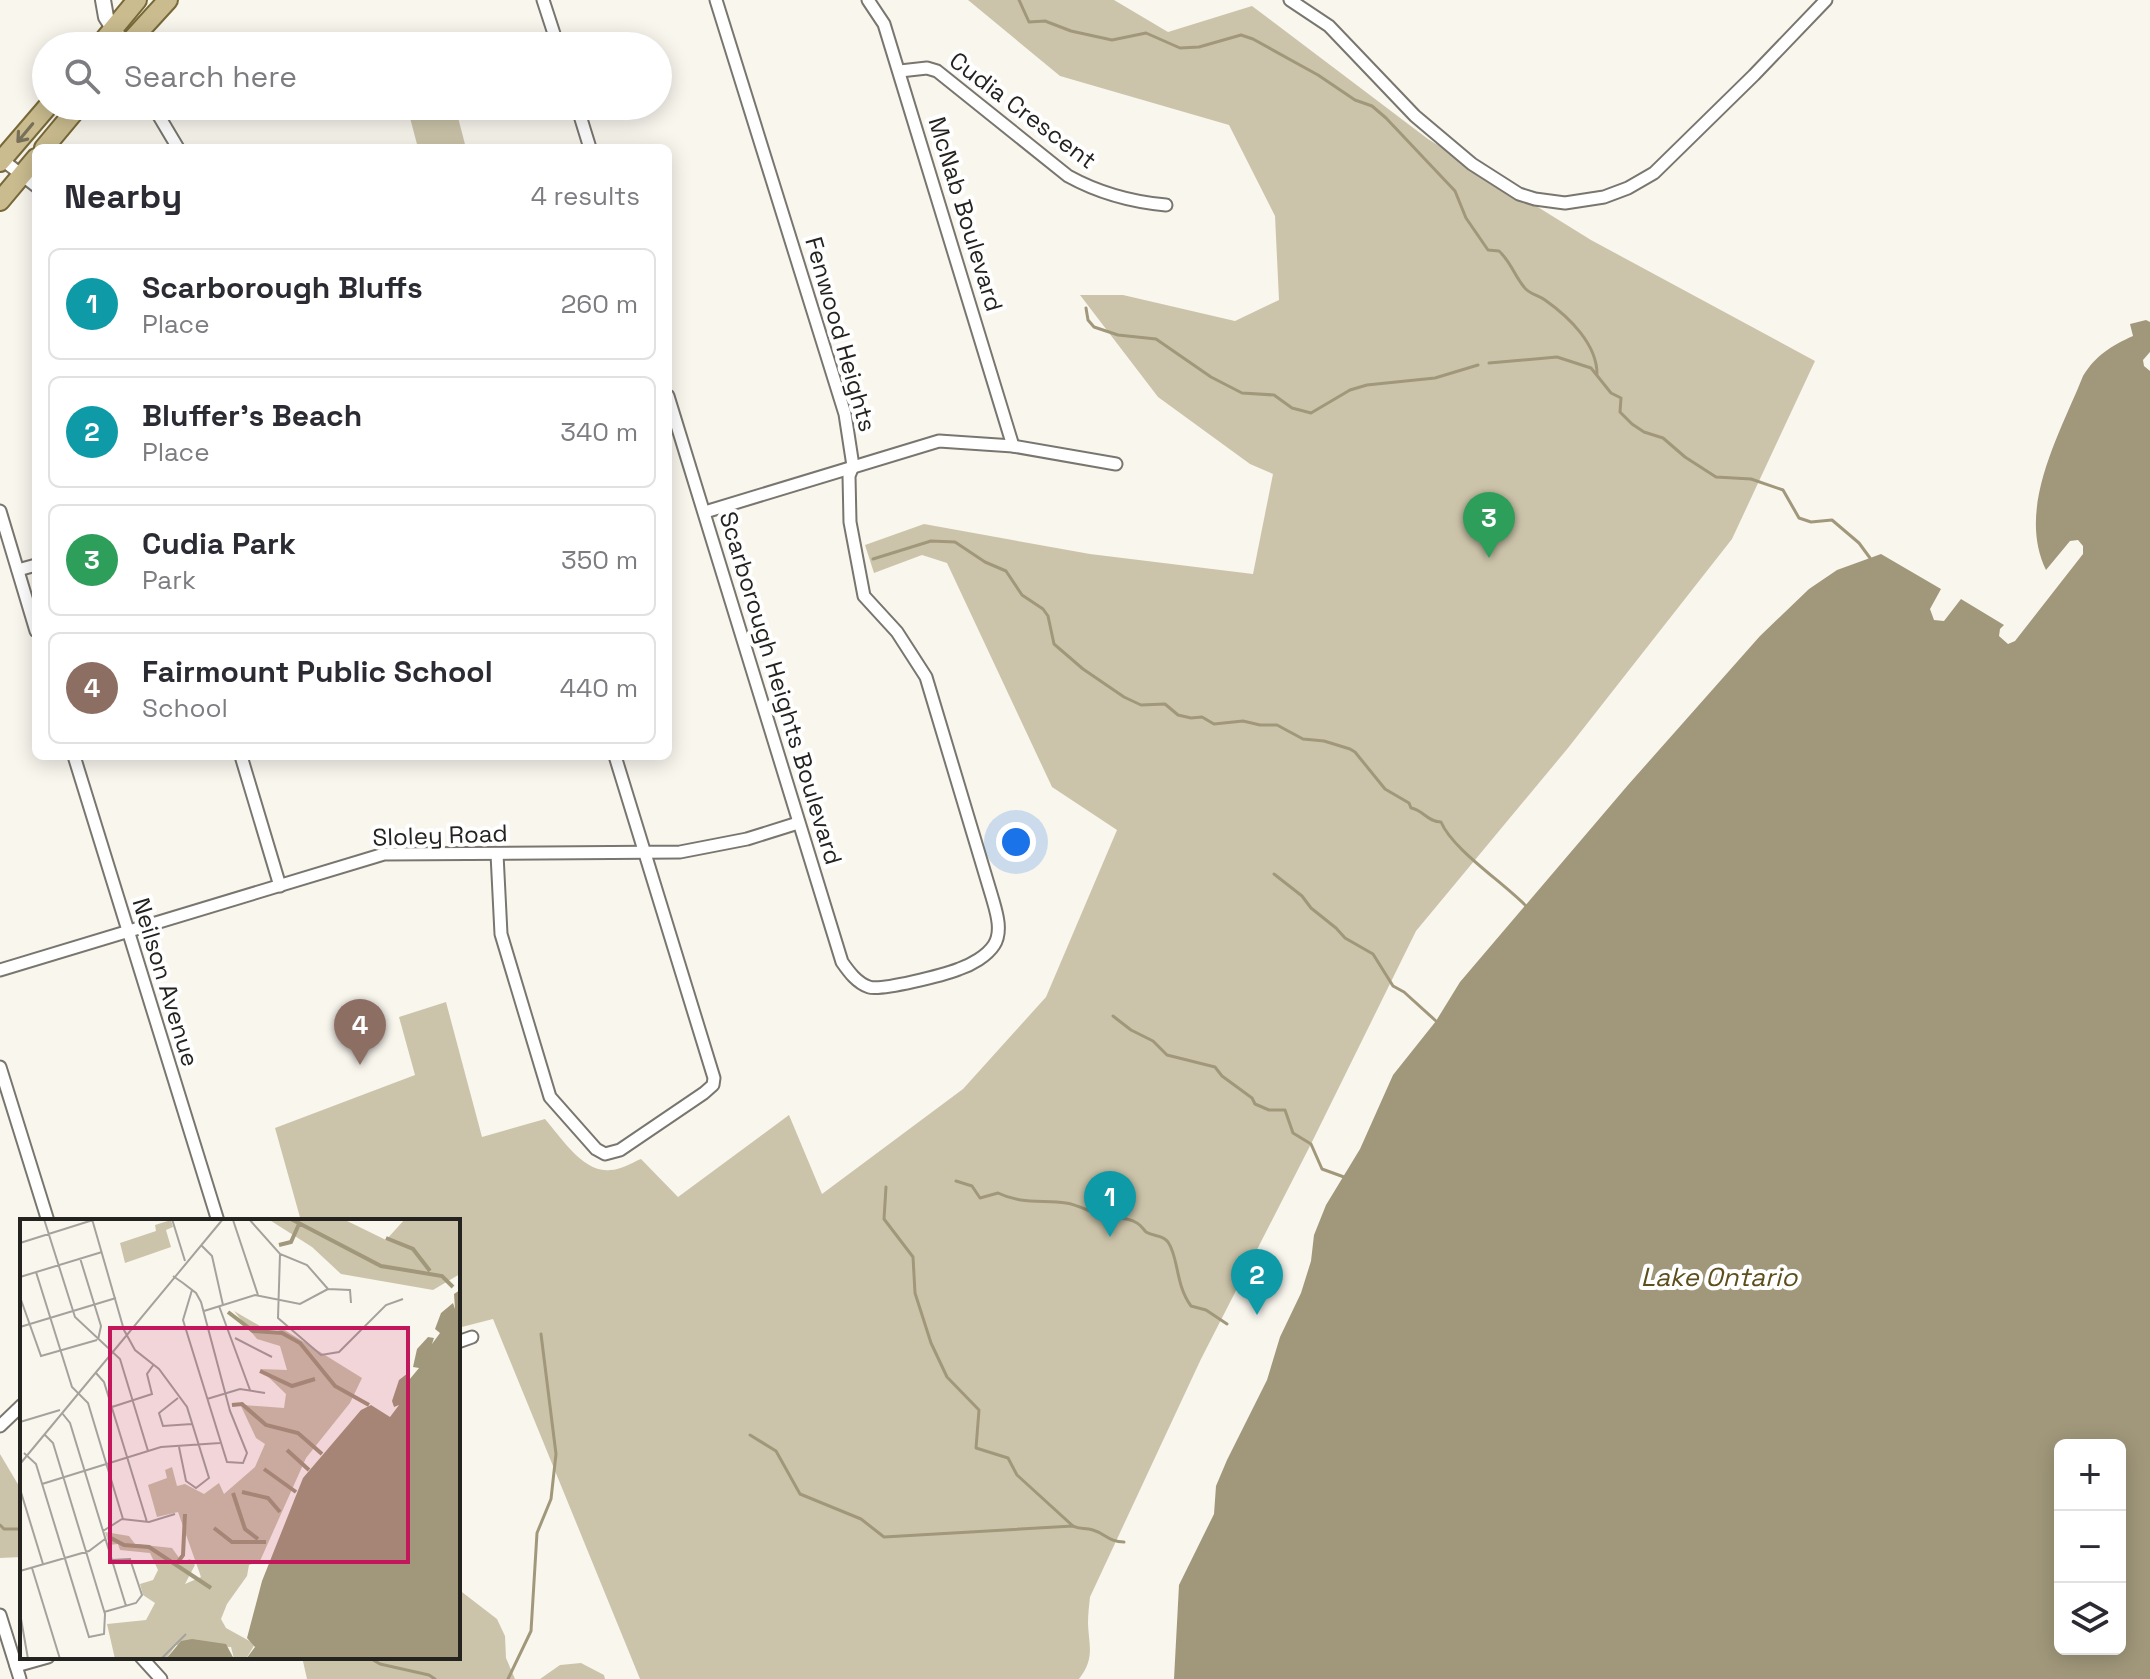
<!DOCTYPE html>
<html lang="en">
<head>
<meta charset="utf-8">
<style>
  :root { --surface:#fff; --page:#f7f7f7; --text:#2b2b33; --muted:#7c7c81; --line:#e1e1e2; --accent:#d93025 }
  body { margin:0; font-family:"Space Grotesk",sans-serif; background:var(--page); color:var(--text) }
  .controls { position:absolute; right:24px; bottom:24px; display:grid; overflow:hidden; border-radius:12px; box-shadow:0 4px 20px #0003 }
  .controls button { width:72px; height:72px; display:grid; place-items:center; padding:0; border:0; border-bottom:2px solid var(--line); background:var(--surface); color:var(--text); font:40px sans-serif }
  .you { position:absolute; left:1016px; top:842px; width:28px; height:28px; margin:-20px; border:6px solid #fff; border-radius:50%; background:#1a73e8; box-shadow:0 0 0 12px #1a73e833 }
  .badge { display:grid; place-items:center; width:52px; height:52px; border-radius:50%; background:var(--accent); color:#fff; font-size:26px; font-weight:700 }
  .pin { position:absolute; translate:-50% -66px; filter:drop-shadow(0 2px 4px #0008) }
  .pin::after { content:''; position:absolute; top:42px; width:28px; height:24px; background:inherit; clip-path:polygon(0 0,100% 0,50% 100%) }
  .list { margin:0; padding:0; list-style:none }
  h2 { display:flex; justify-content:space-between; align-items:center; height:104px; margin:0; padding:0 32px; font-size:34px }
  h2 small { font-size:26px; font-weight:400; color:var(--muted) }
  .list li { display:grid; grid-template-columns:52px 1fr auto; gap:24px; align-items:center; box-sizing:border-box; height:112px; margin:0 16px 16px; padding:0 16px; border:2px solid var(--line); border-radius:12px }
  .list b { display:block; font-size:30px; white-space:nowrap }
  .list p { margin:0; font-size:26px; white-space:nowrap; color:var(--muted) }
  .list em { font-size:26px; font-style:normal; color:var(--muted) }
  .icon { flex:none; width:44px; height:44px; fill:none; stroke:currentColor; stroke-width:2; stroke-linecap:round; stroke-linejoin:round }
  .map { position:relative; flex:none; width:2150px; height:1679px; overflow:hidden }
  .search { position:absolute; background:var(--surface); box-shadow:0 4px 20px #0003; left:32px; top:32px; width:640px; height:88px; display:flex; align-items:center; gap:20px; box-sizing:border-box; padding:0 28px; border-radius:44px; color:var(--muted); font-size:30px }
  .panel { position:absolute; background:var(--surface); box-shadow:0 4px 20px #0003; left:32px; top:144px; width:640px; height:616px; border-radius:12px }
  .map>svg:first-child { display:block }
  .green { fill:#ccc4aa }
  .water { fill:#a1987b; fill-rule:evenodd }
  .lines { fill:none; stroke-linecap:round; stroke-linejoin:round }
  .stream { stroke:#a1987b; stroke-width:3 }
  .minor-casing { stroke:#79766f; stroke-width:15 }
  .tertiary-casing { stroke:#79766f; stroke-width:18 }
  .primary-casing { stroke:#786938; stroke-width:22 }
  .minor { stroke:#fff; stroke-width:11 }
  .tertiary { stroke:#fff; stroke-width:14 }
  .primary { stroke:#cabc8f; stroke-width:18 }
  .oneway { stroke:#777058 }
  .labels { text-anchor:middle; dominant-baseline:central; stroke-width:8; stroke-linejoin:round; paint-order:stroke }
  .street-label { font-size:24px; fill:#242320; stroke:#fff }
  .water-label { font-size:26px; font-style:italic; fill:#5d4e1c; stroke:#fff }
  .inset-river { fill:none; stroke:#a1987b; stroke-width:4 }
  .inset-road { fill:none; stroke:#a4a29c; stroke-width:2 }
  .view { fill:#c2185b; fill-opacity:0.15; stroke:#c2185b; stroke-width:4 }
  .inset-edge { fill:none; stroke:#242320; stroke-width:4 }
</style>
</head>
<body>
<div class="map">
<svg width="2150" height="1679" viewBox="0 0 2150 1679">
  <rect width="100%" height="100%" fill="#f9f6ee"/>
  <g class="green">
    <path d="M968,0H1114L1168,32L1252,6L1428,139L1591,240L1815,361L1732,539L1568,748L1416,931L1311,1144L1201,1359L1090,1597C1089,1606 1088,1615 1088,1623C1089,1647 1095,1658 1079,1679H640L493,1319L458,1328V1221H301L275,1128L415,1075L399,1017L446,1002L482,1137L545,1119C561,1137 583,1173 610,1170C621,1170 631,1163 641,1159L678,1197L789,1115L822,1194L963,1089L1046,997L1117,830L1052,787L947,563L922,555L874,573L865,545L924,524L1090,554L1253,574L1273,474L1250,464L1158,397L1080,295H1123L1235,321L1279,300L1275,216L1229,125L1060,76Z"/>
    <polygon points="436,106 455,106 466,148 418,148 409,114"/>
    <polygon points="0,1454 22,1491 22,1557 0,1558"/>
    <polygon points="458,1589 497,1619 505,1636 506,1658 515,1679 307,1679 302,1657 458,1657"/>
    <polygon points="581,1663 604,1675 605,1679 540,1679 560,1665"/>
  </g>
  <path class="water" d="M2146,320L2150,322V352L2143,360L2144,366L2150,371V1679H1174L1179,1585L1214,1514L1216,1486L1227,1460L1267,1380L1280,1337L1301,1293L1311,1261L1314,1235L1326,1205L1360,1149L1393,1075L1436,1021L1460,982L1628,785L1760,636L1809,589L1837,570L1881,554L1941,589L1930,609L1934,620L1944,621L1961,599L2004,625L2000,629L1999,636L2008,644L2015,641L2083,554V546L2078,540L2070,541L2046,570C2016,508 2060,434 2083,376C2096,355 2111,346 2133,336L2130,324ZM2060,1445H2120V1649H2060Z"/>
  <g class="lines">
    <g class="stream">
      <path d="M1019,0L1029,22L1045,21L1071,31L1112,40L1146,33L1180,48L1199,47L1241,35L1253,39L1318,75L1355,100L1372,106L1386,118L1455,191L1466,218L1488,250L1499,251C1511,262 1514,275 1524,287C1529,294 1538,295 1545,300C1569,317 1597,344 1597,374"/>
      <polyline points="1086,308 1088,320 1094,327 1118,335 1156,339 1211,377 1242,393 1274,395 1292,408 1311,413 1350,390 1367,385 1435,378 1478,365"/>
      <polyline points="1489,363 1557,357 1591,368 1611,393 1621,398 1620,412 1632,424 1644,432 1663,438 1685,457 1716,477 1751,479 1783,490 1799,518 1811,522 1832,520 1859,543 1870,558"/>
      <path d="M873,559L931,541L955,542L985,562L1006,571L1022,595L1043,609L1048,616L1054,644L1083,669L1124,697L1141,705L1165,704L1178,715L1191,718L1202,717L1214,724L1243,721L1260,725H1277L1303,739L1324,741L1350,749L1355,752L1385,789L1409,803L1411,808C1423,810 1428,822 1441,822C1453,850 1503,882 1527,907"/>
      <polyline points="1274,874 1302,896 1311,908 1336,928 1345,938 1373,954 1393,986 1404,992 1436,1021"/>
      <polyline points="1113,1016 1131,1030 1153,1041 1167,1055 1215,1067 1222,1076 1252,1098 1255,1104 1269,1110 1285,1110 1293,1133 1311,1144 1322,1169 1344,1177"/>
      <path d="M956,1181L972,1186L980,1198L998,1193C1020,1204 1042,1200 1066,1203C1080,1205 1093,1214 1107,1217C1117,1218 1128,1217 1137,1223C1141,1225 1143,1229 1146,1232C1154,1237 1162,1234 1168,1242C1179,1258 1175,1284 1191,1306L1206,1310L1227,1324"/>
      <polyline points="886,1187 884,1219 913,1257 915,1293 931,1343 947,1377 979,1410 976,1448 1008,1458 1017,1475 1073,1526"/>
      <path d="M750,1435L776,1451L800,1494L861,1519L884,1537L1073,1526C1080,1530 1085,1527 1093,1530C1106,1534 1109,1542 1124,1542"/>
      <polyline points="0,1525 4,1529 22,1529"/>
      <polyline points="368,1657 380,1664 429,1675 435,1679"/>
      <polyline points="508,1679 531,1631 537,1533 551,1499 556,1454 541,1334"/>
    </g>
    <defs>
      <g id="minor">
        <polyline points="543,0 558,46"/>
        <polyline points="868,0 884,24 1013,446"/>
        <polyline points="1290,0 1329,26 1415,116 1472,164 1519,194 1535,199 1565,203 1604,197 1628,188 1654,173 1754,75 1826,0"/>
        <path d="M900,71L927,68L937,71L1068,176C1097,192 1132,202 1166,205"/>
        <polyline points="153,106 178,148"/>
        <polyline points="577,106 590,148"/>
        <polyline points="0,158 36,186"/>
        <path d="M668,396L842,962C849,972 857,983 869,987C881,991 944,975 959,969C971,965 987,956 994,945C1003,931 996,911 992,897L926,677L897,632L864,596L850,522L849,476L853,466L845,414L716,0"/>
        <polyline points="0,511 36,631"/>
        <polyline points="705,512 939,441 1013,446 1116,464"/>
        <polyline points="18,570 36,565"/>
        <polyline points="74,756 218,1221"/>
        <polyline points="241,756 280,886"/>
        <polyline points="497,854 501,934 550,1097 596,1149 605,1154 620,1150 704,1093 713,1085 714,1078 615,756"/>
        <polyline points="0,970 384,854 680,852 747,839 798,823"/>
        <polyline points="0,1067 48,1221"/>
        <polyline points="458,1342 472,1337"/>
        <polyline points="0,1426 22,1405"/>
        <polyline points="0,1615 20,1679"/>
        <polyline points="141,1657 161,1679"/>
        <polyline points="16,1666 48,1657"/>
      </g>
      <polyline id="tertiary" points="103,0 106,17 118,36"/>
      <g id="primary">
        <polyline points="99,46 137,0"/>
        <polyline points="126,46 168,0"/>
        <polyline points="44,148 79,106"/>
        <polyline points="0,162 48,106"/>
        <polyline points="0,201 36,158"/>
      </g>
    </defs>
    <use href="#minor" class="minor-casing"/>
    <use href="#tertiary" class="tertiary-casing"/>
    <use href="#primary" class="primary-casing"/>
    <use href="#minor" class="minor"/>
    <use href="#tertiary" class="tertiary"/>
    <use href="#primary" class="primary"/>
  </g>
  <defs><path id="oneway-shaft" d="M-6 0H5M1.5-3L5.5 0L1.5 3" fill="none" stroke-width="1.6" stroke-linecap="round" stroke-linejoin="round" transform="scale(2)"/></defs>
  <use class="oneway" href="#oneway-shaft" transform="translate(25 133) rotate(130)"/>
  <g class="labels">
    <g class="street-label">
      <text transform="translate(1023 110) rotate(37)">Cudia Crescent</text>
      <text transform="translate(966 214) rotate(73)">McNab Boulevard</text>
      <text transform="translate(841 334) rotate(74)">Fenwood Heights</text>
      <text transform="translate(781 688) rotate(73)">Scarborough Heights Boulevard</text>
      <text transform="translate(440 835) rotate(-2)">Sloley Road</text>
      <text transform="translate(166 982) rotate(73)">Neilson Avenue</text>
    </g>
    <g class="water-label">
      <text x="1719" y="1277">Lake Ontario</text>
    </g>
  </g>
  <g transform="translate(20 1219)">
    <rect width="440" height="440" fill="#f9f6ee"/>
    <path d="M248,0H323L366,21L385,0H440V55L413,71L321,55L292,28ZM151,1L153,8L146,11L151,28L105,44L100,24L136,12L135,6ZM214,92L252,114L263,110L342,159L330,184L286,239L240,342L229,346L227,357L207,385L201,400L206,409L235,425L226,440H214L211,428L156,426L146,440H95L87,405L126,401L135,384L123,376L120,365L133,361L138,351L130,334L100,331L98,325L89,326L85,313L109,317L115,325L152,329L162,343L170,340L175,346L165,365L181,358L158,293L137,298L128,266L147,259L145,251L152,248L157,267L165,265L184,275L199,264L204,275L235,248L245,225L236,219L221,187L210,185L264,189L266,175L240,150L267,151L260,127L237,120Z" fill="#ccc4aa"/>
    <path d="M440,71V440H226L235,428L227,419L242,362L283,259L341,191L351,186L370,198L379,186L374,188L372,182L379,161L388,154L389,161L399,149L393,148L397,130L408,118L414,119L412,125L420,114L415,110L421,94L433,84L435,90L434,75ZM172,420L206,425L214,440H146L161,422Z" fill="#a1987b"/>
    <path class="inset-river" d="M271,0L361,47L422,57L433,68M366,19L393,30L410,52M259,26L271,23L279,5M208,93L233,112L262,114L280,124L315,167L349,186M240,152L272,167L295,160M212,186L222,185L246,206L278,214L302,235M267,231L289,251M244,250L276,273M222,273L248,279L260,293M213,274L225,310L238,320M194,309L212,323H246M89,318L104,326L129,328L191,369M156,346L163,336L165,295"/>
    <path class="inset-road" d="M24,0L55,98L100,140L128,232M72,0L104,111L115,131L139,150L167,188L189,259L176,269L166,262L159,228M152,0L165,42M229,0L260,35L287,46L308,70M213,1L238,76M0,24L73,1M182,27L192,37L203,86M260,35L258,99L301,136L319,133L366,86L383,80M60,39L81,107L78,121M16,53L52,168L68,184L103,300M153,57L163,64L176,74L181,83L210,192L227,234L223,244L207,243L163,101L172,71M0,58L82,33M308,70L330,71L331,84M0,78L21,137L77,121M199,87L230,171M184,92L235,76L280,85L308,70M0,108L96,79M215,119L252,138M76,154L84,163L127,303M158,179L139,194L143,207L172,205M187,180L220,170L245,174M92,188L132,175L127,155L134,145M42,194L50,204L106,387M0,203L40,191M4,234L16,245L69,418L84,415L85,395L33,224L24,215M0,245L203,0M22,265L141,228L200,224M0,270L23,345M83,312L102,300L129,303L155,295M12,349L40,440M0,352L69,332L85,320M84,393L116,384L122,376L110,340L92,341M0,394L8,440M141,440L166,415"/>
    <path class="view" d="M90,109H388V343H90Z"/>
    <rect width="440" height="440" class="inset-edge"/>
  </g>
</svg>
<div class="controls">
<button>+</button>
<button>−</button>
<button><svg class="icon" aria-label="layers" viewBox="0 0 24 24"><path d="M12 4l9 5-9 5-9-5zM3 14l9 5 9-5"/></svg></button>
</div>
<div class="you"></div>
<div class="pin badge" style="left:1110px;top:1237px;background:#0f9aa8">1</div>
<div class="pin badge" style="left:1257px;top:1315px;background:#0f9aa8">2</div>
<div class="pin badge" style="left:1489px;top:558px;background:#2e9e5b">3</div>
<div class="pin badge" style="left:360px;top:1065px;background:#8d6e63">4</div>
<div class="search"><svg class="icon" aria-label="search" viewBox="0 0 24 24"><circle cx="10" cy="10" r="6"/><path d="M15 15l6 6"/></svg>Search here</div>
<section class="panel">
<h2>Nearby<small>4 results</small></h2>
<ul class="list">
<li><span class="badge" style="background:#0f9aa8">1</span><div><b>Scarborough Bluffs</b><p>Place</p></div><em>260 m</em></li>
<li><span class="badge" style="background:#0f9aa8">2</span><div><b>Bluffer's Beach</b><p>Place</p></div><em>340 m</em></li>
<li><span class="badge" style="background:#2e9e5b">3</span><div><b>Cudia Park</b><p>Park</p></div><em>350 m</em></li>
<li><span class="badge" style="background:#8d6e63">4</span><div><b>Fairmount Public School</b><p>School</p></div><em>440 m</em></li>
</ul>
</section>
</div>
</body>
</html>
